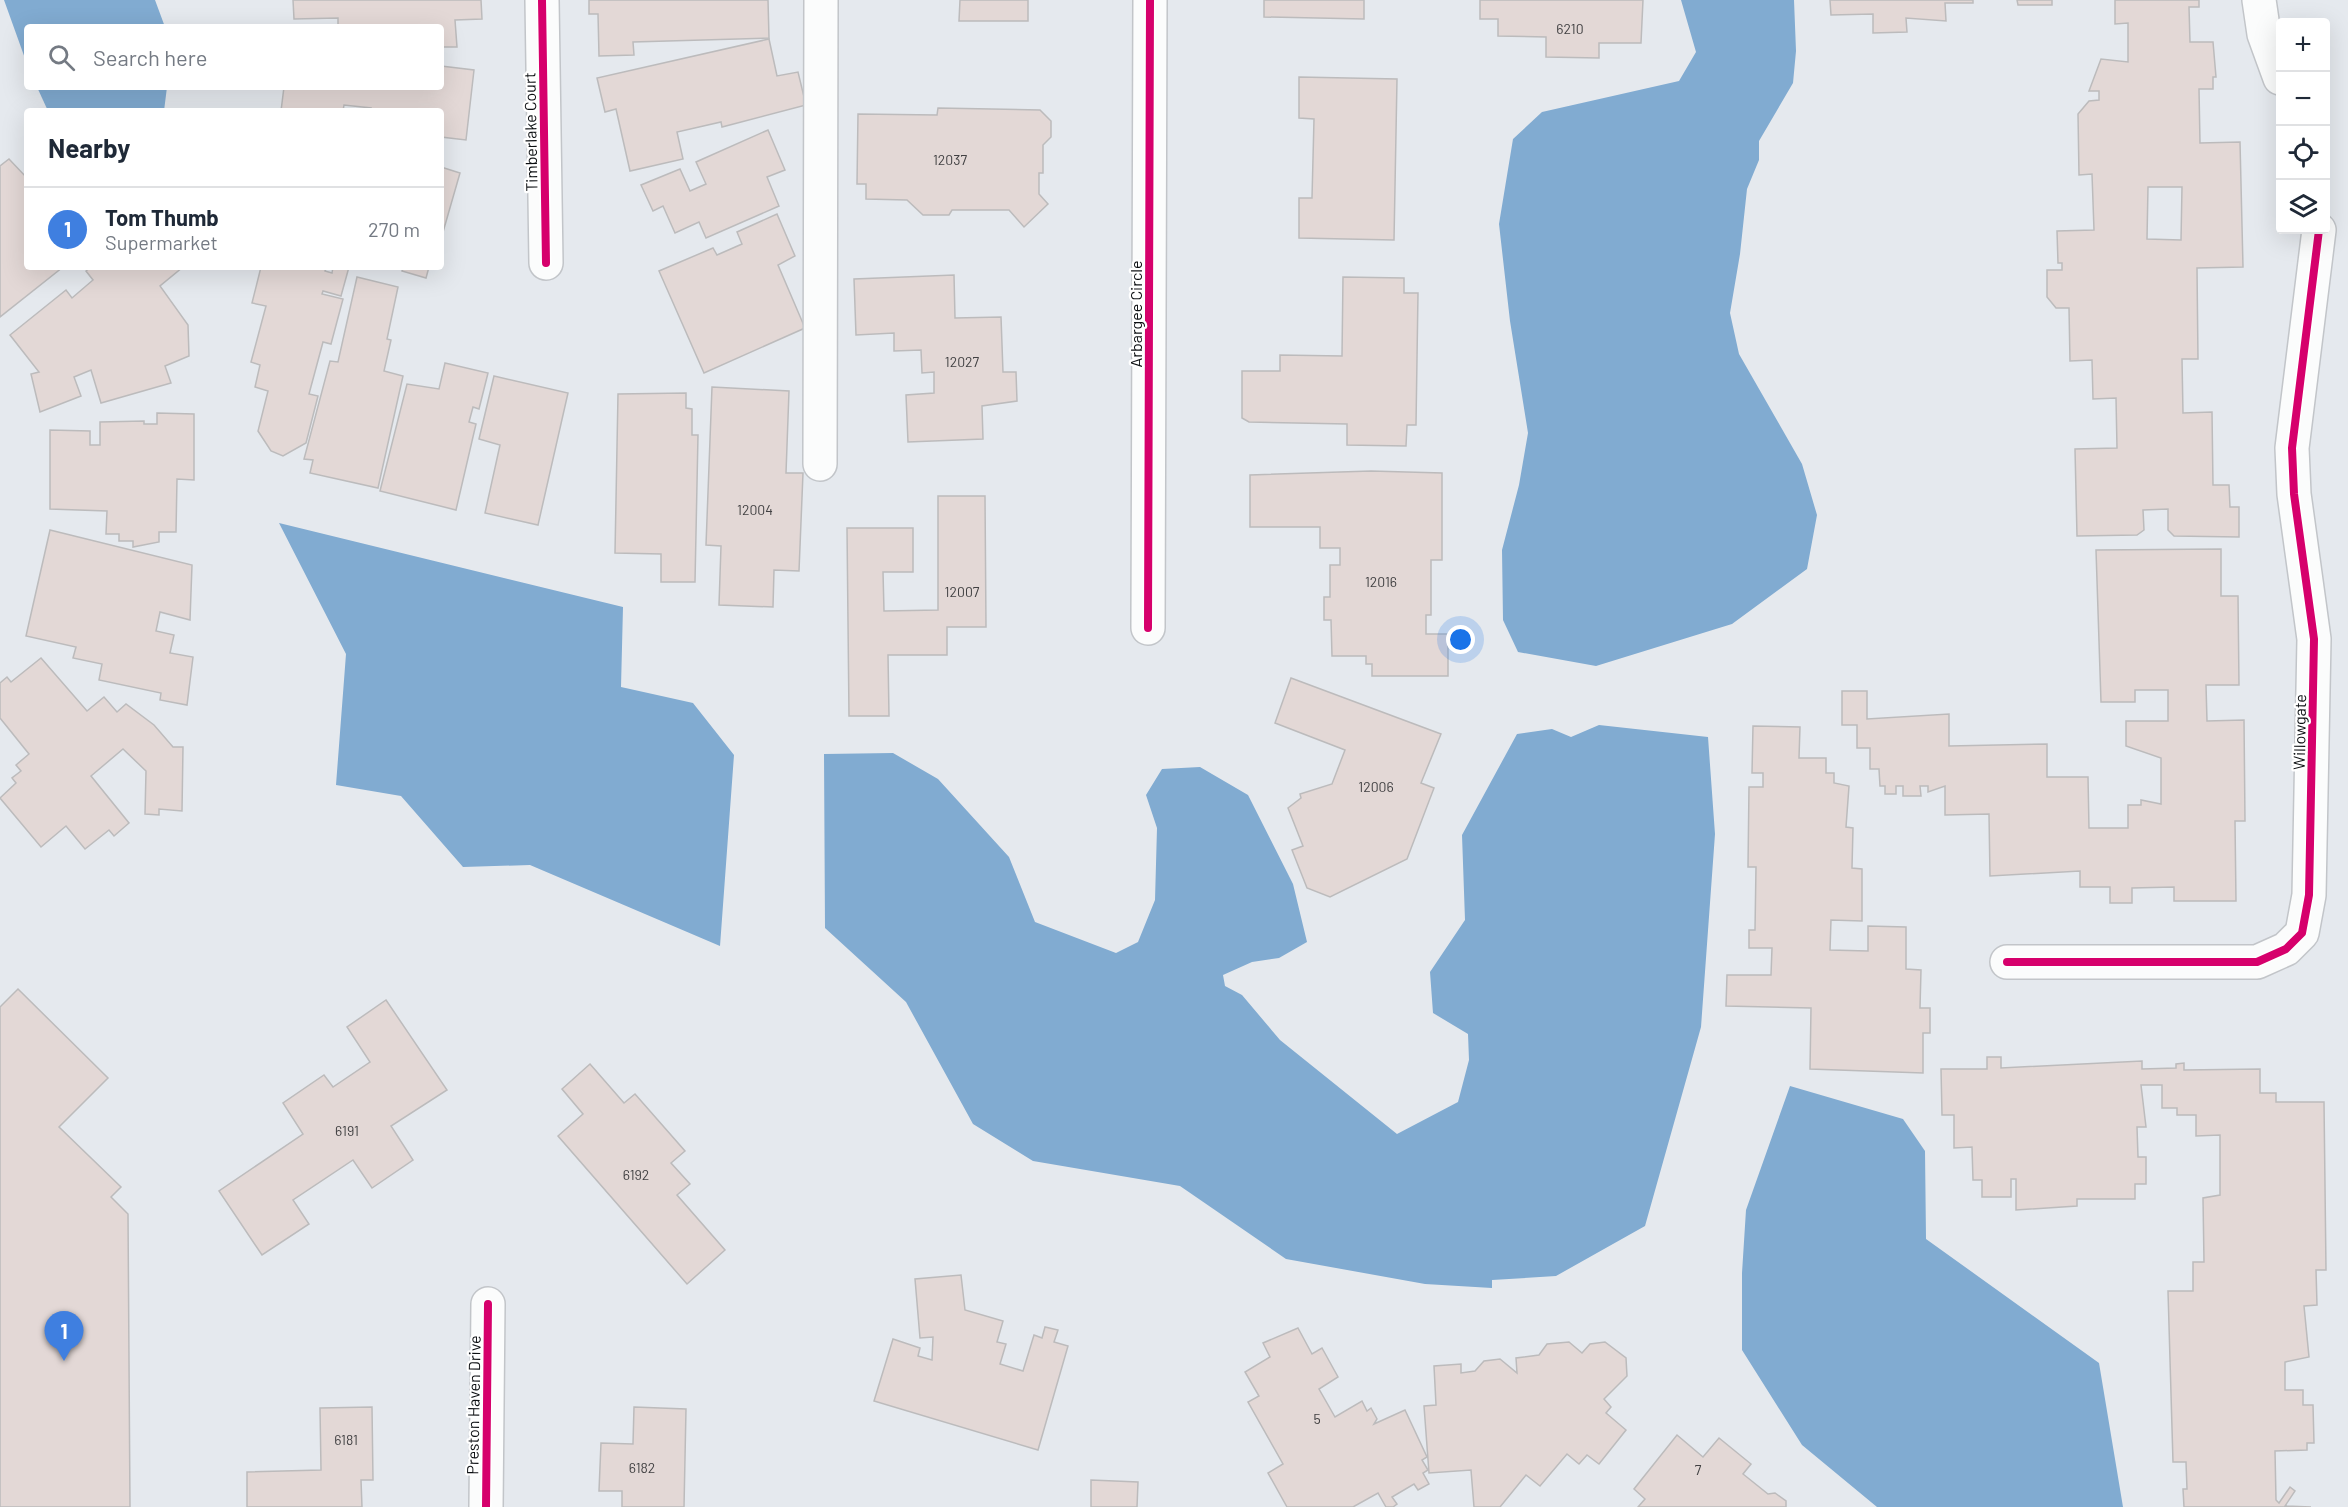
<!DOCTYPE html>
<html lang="en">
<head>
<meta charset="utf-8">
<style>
  :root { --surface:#fff; --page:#f2f2f3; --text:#1f2937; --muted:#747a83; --line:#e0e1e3; --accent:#575b5e }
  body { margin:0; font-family:Barlow,sans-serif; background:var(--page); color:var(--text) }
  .controls { position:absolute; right:18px; top:18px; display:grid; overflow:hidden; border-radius:6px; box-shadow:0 6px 24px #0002 }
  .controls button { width:54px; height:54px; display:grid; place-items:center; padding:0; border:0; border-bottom:2px solid var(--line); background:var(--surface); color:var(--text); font:30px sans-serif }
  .you { position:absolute; left:1461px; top:640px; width:21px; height:21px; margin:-15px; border:4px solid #fff; border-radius:50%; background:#1a73e8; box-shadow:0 0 0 9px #1a73e833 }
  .badge { display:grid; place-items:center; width:39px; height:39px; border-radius:50%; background:var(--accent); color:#fff; font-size:20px; font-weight:700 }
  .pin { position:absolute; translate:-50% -50px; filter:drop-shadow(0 2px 3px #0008) }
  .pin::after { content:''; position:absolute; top:32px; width:21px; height:18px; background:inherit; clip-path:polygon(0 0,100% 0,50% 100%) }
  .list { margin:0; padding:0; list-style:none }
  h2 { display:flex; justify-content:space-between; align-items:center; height:78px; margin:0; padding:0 24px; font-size:26px }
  h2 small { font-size:20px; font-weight:400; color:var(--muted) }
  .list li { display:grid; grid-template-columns:39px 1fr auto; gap:18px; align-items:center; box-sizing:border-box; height:84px; padding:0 24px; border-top:2px solid var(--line) }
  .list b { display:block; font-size:22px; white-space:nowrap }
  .list p { margin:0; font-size:20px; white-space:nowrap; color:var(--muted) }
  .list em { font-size:20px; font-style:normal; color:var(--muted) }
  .icon { flex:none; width:33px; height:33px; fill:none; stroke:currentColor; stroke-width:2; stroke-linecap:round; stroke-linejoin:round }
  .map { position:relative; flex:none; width:2348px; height:1507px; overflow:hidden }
  .search { position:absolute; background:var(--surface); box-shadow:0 6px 24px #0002; left:24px; top:24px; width:420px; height:66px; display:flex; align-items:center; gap:15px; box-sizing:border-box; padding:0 21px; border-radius:6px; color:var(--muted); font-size:22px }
  .panel { position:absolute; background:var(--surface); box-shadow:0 6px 24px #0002; left:24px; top:108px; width:420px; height:162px; border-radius:6px }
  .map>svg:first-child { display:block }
  .water { fill:#81abd1 }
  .building { fill:#e3d8d6; stroke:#bcbbbc; stroke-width:1.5; fill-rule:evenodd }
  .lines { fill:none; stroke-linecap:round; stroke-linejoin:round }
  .minor-casing { stroke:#c2c5c9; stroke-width:36 }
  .minor { stroke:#fbfcfc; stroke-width:33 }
  .cycleway-casing { stroke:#fff; stroke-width:11 }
  .cycleway { stroke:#d6006c; stroke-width:8 }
  .labels { text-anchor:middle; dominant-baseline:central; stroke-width:4.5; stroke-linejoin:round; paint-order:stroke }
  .number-label { font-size:14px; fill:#414042 }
  .street-label { font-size:16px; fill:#0b0e11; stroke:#fff }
</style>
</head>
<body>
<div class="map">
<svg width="2348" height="1507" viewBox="0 0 2348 1507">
  <rect width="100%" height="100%" fill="#e5e9ee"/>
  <g class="water">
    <polygon points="4,0 155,0 165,27 27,27 27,64"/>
    <polygon points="1681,0 1794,0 1796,51 1793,83 1759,141 1759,160 1747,189 1740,254 1730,313 1739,354 1802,464 1817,515 1807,569 1732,624 1596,666 1518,652 1503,620 1502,550 1519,485 1528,433 1510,321 1499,224 1513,139 1542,112 1679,81 1696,52"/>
    <polygon points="37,87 167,87 164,111 48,111"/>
    <polygon points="279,523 623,607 621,687 693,703 734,755 720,946 530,865 463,867 401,796 336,785 346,654"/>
    <polygon points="1599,725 1708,737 1715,834 1701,1027 1645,1226 1556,1276 1492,1280 1492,1288 1425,1284 1286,1259 1180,1186 1033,1161 973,1124 906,1002 825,928 824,754 893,753 938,779 1009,857 1035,922 1116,953 1138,942 1155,900 1157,828 1146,795 1162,769 1200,767 1248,795 1293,884 1307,942 1279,958 1252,962 1223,975 1225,986 1242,995 1280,1040 1397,1134 1458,1102 1469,1060 1468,1034 1433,1013 1430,972 1465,920 1462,835 1517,734 1552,729 1571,737"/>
    <polygon points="1790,1086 1903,1119 1925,1151 1926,1239 2099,1363 2123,1507 1877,1507 1802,1445 1742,1350 1742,1273 1746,1210"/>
  </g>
  <g class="building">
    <polygon points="293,0 481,0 482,19 455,20 457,47 441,47 441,27 338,27 338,18 294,19"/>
    <polygon points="589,0 768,0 769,38 633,42 634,55 599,56 598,14 589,14"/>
    <polygon points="960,0 1028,0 1028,21 959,21"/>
    <polygon points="1264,0 1364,0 1364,19 1264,17"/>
    <polygon points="1480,0 1643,0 1641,43 1599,43 1599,58 1546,57 1546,37 1498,36 1498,19 1480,19"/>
    <polygon points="1830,0 1973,0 1973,3 1945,3 1946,21 1906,18 1907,32 1873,33 1873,14 1831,15"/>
    <polygon points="2017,0 2052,0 2052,5 2018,5"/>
    <path d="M2115,0H2199V7H2189L2190,42H2213L2216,77H2213V89H2199L2200,143L2240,142L2243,267L2197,268L2198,359H2182L2183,413L2212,412L2213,485H2229L2230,507H2239V537L2174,536L2168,530V509L2143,510L2144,530L2137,535L2077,536L2075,449L2117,448L2116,398L2093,399L2092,360L2070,361L2069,308H2056L2047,297V270H2062V263H2058L2057,231L2094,230L2092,174L2079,175L2078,114L2089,101L2099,100V91H2089L2101,59L2128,62V23L2115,24ZM2148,187H2182L2181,240L2147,239Z"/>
    <polygon points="769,39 777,76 798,72 806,105 722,127 721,122 677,132 683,159 630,171 616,109 605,112 597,78"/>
    <polygon points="441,66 474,70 466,140 441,137 441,111 370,111 371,108 344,105 343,111 281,111 284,87 441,87"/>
    <polygon points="1299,77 1397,79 1394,240 1299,238 1299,198 1312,198 1314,119 1299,118"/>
    <polygon points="938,108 1040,110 1051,121 1051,137 1043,145 1043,173 1039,173 1039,194 1048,204 1024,227 1009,210 952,210 949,215 923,215 907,200 866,199 866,184 857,184 858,114 937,115"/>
    <polygon points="768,130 785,170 767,177 779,206 706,238 699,222 675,233 663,206 653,211 641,185 680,169 690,191 706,184 696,162"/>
    <polygon points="9,159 27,178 27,267 63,267 0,317 0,166"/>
    <polygon points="441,167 460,173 441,239"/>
    <polygon points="777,214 795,256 778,265 805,328 704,373 659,271 713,248 717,255 742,244 737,232"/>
    <polygon points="91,267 183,267 160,286 188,325 189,356 165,366 171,383 101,403 91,370 74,377 81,396 40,412 31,374 39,372 10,335 66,290 72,298 93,280 86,271"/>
    <polygon points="261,267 326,267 325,271 332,273 333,267 349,267 341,296 323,291 322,294 343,299 331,344 323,342 309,394 318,396 306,443 283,456 271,451 258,431 268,391 255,387 260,365 251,362 266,306 252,303"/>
    <polygon points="403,267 429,267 426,278 402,271"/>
    <polygon points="954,275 955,318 1001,317 1003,372 1016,372 1017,401 982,406 983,439 908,442 906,395 934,393 934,372 922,373 921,350 894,351 894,333 856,335 854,279"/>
    <polygon points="357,277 398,287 387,339 391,340 384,371 403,376 378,488 310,473 313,460 304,459 330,361 338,362"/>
    <polygon points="1343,277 1404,278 1404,293 1418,293 1416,425 1407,425 1406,446 1347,445 1347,424 1249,422 1242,418 1242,371 1280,371 1280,355 1342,356"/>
    <polygon points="445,363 488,373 479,409 473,407 469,422 476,424 456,510 380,491 407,384 439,389"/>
    <polygon points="494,376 568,393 538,525 485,513 500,445 479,439"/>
    <polygon points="712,387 789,391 786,473 803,473 799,571 774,570 773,607 719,605 721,546 706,545"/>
    <polygon points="686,393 686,408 692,409 692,435 698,435 695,582 661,582 661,554 615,553 618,394"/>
    <polygon points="157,413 194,414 194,480 177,479 176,532 159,532 159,542 133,547 133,541 119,541 119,534 106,534 107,511 50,509 50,430 90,431 90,445 100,445 100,422 144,421 144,424 157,424"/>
    <polygon points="1371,471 1442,473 1442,560 1431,560 1431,615 1426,615 1426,634 1448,634 1448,676 1372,676 1372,664 1366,664 1366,656 1332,656 1331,620 1324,620 1324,597 1330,597 1330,565 1340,565 1340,548 1320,548 1320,527 1250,527 1250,475"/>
    <polygon points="938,496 985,496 986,627 947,627 947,655 888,655 889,716 849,716 847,528 913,528 913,572 883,572 884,611 938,610"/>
    <polygon points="50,530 192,565 190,620 160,612 156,631 174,635 170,653 193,657 187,705 160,700 161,693 99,680 102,664 73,658 76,647 26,636"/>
    <polygon points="2221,549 2221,596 2238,596 2239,685 2206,685 2207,721 2244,720 2245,821 2235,821 2236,901 2174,901 2174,887 2132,888 2132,903 2110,903 2110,887 2080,887 2080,871 1990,876 1989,814 1945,815 1945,786 1928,792 1928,786 1920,786 1921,796 1903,796 1903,786 1896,786 1896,794 1885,794 1885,786 1880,786 1879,769 1870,769 1870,748 1857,748 1857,725 1842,725 1842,691 1867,691 1867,719 1949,714 1949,746 2047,744 2047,777 2088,777 2089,828 2128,828 2128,805 2141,805 2141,800 2161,804 2161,758 2126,746 2126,721 2168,721 2168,690 2135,690 2135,702 2101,702 2096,550"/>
    <polygon points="41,658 87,711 104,697 117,712 126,704 154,725 173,747 183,747 182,811 159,809 159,815 145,814 146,771 123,749 91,776 129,823 114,836 109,830 85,849 66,826 41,847 0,798 16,783 12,778 21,771 16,765 29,754 0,718 0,683 7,677 11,682"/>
    <polygon points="1291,678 1441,734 1421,783 1434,788 1407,859 1330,897 1307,888 1292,850 1303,846 1288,808 1301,798 1300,794 1332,784 1345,750 1275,723"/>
    <polygon points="1753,726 1800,727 1799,758 1826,758 1826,773 1834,773 1834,783 1849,786 1846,827 1853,828 1852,868 1862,869 1862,921 1831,920 1830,950 1868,951 1868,926 1906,927 1906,969 1921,970 1920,1008 1930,1008 1930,1033 1923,1033 1923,1073 1810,1069 1811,1008 1726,1006 1727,975 1771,975 1772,948 1749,948 1749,930 1755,930 1756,867 1748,867 1749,787 1763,787 1763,773 1752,773"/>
    <polygon points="18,989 108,1078 59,1127 121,1187 111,1197 128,1214 130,1507 0,1507 0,1007"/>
    <polygon points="386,1000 447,1090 391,1126 413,1160 372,1188 353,1160 293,1200 309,1224 262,1255 219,1191 303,1134 283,1103 324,1075 333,1087 370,1062 347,1027"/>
    <polygon points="1987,1057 2001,1057 2001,1068 2142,1061 2142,1069 2176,1068 2176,1064 2184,1063 2184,1070 2260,1069 2260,1093 2276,1093 2276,1102 2324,1102 2326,1270 2316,1270 2317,1305 2304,1306 2309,1357 2285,1362 2285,1390 2303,1390 2303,1405 2313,1405 2314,1443 2307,1443 2307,1450 2275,1451 2276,1500 2279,1503 2290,1487 2295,1491 2285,1506 2311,1507 2184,1507 2183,1489 2187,1489 2186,1462 2173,1462 2168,1291 2193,1291 2193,1262 2204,1262 2203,1198 2220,1195 2220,1135 2196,1136 2196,1115 2177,1115 2177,1108 2162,1108 2162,1085 2141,1085 2146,1127 2137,1127 2138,1157 2146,1157 2146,1184 2135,1184 2135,1199 2077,1199 2077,1206 2016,1210 2016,1179 2011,1179 2011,1197 1982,1197 1982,1180 1973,1180 1972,1147 1954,1148 1954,1115 1942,1115 1941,1069 1987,1069"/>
    <polygon points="590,1064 624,1103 635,1094 685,1151 671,1163 690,1184 677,1195 725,1250 687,1284 558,1136 583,1114 562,1089"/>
    <polygon points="961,1275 965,1310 1003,1321 997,1342 1006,1344 1000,1364 1023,1371 1034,1335 1042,1338 1045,1327 1058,1330 1054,1342 1068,1346 1038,1450 874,1401 893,1339 920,1348 918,1356 932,1360 933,1337 920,1338 915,1279"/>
    <polygon points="1298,1328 1312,1354 1322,1348 1338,1377 1319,1389 1335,1417 1362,1401 1367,1411 1371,1408 1377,1419 1374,1424 1405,1410 1427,1457 1422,1460 1428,1470 1423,1473 1429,1484 1418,1490 1414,1484 1392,1497 1397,1504 1393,1507 1386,1507 1378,1493 1353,1507 1287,1507 1268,1473 1283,1464 1248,1402 1259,1396 1245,1372 1270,1357 1263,1343"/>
    <polygon points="1569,1342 1582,1353 1590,1344 1605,1342 1626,1358 1627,1376 1604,1399 1611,1407 1606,1413 1626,1430 1599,1464 1587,1455 1579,1464 1567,1454 1540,1486 1526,1475 1500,1507 1474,1507 1471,1470 1429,1473 1424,1406 1436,1405 1434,1366 1461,1364 1461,1373 1475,1371 1484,1361 1500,1359 1517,1373 1516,1358 1539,1355 1547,1344"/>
    <polygon points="372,1407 373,1480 361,1480 362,1507 247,1507 247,1472 321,1470 320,1408"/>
    <polygon points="634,1407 686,1409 684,1507 622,1507 622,1491 599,1491 601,1443 633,1444"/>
    <polygon points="1677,1435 1703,1457 1719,1438 1751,1464 1743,1474 1768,1494 1775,1493 1786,1501 1786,1507 1638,1507 1645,1499 1634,1489"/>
    <polygon points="1091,1480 1138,1482 1137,1507 1091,1507"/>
  </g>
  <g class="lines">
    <defs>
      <g id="minor">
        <polyline points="542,0 546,263"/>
        <polyline points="2259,0 2264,34 2280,78"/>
        <polyline points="820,464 821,0"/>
        <polyline points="1148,628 1150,0"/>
        <polyline points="2007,962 2257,962 2286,949 2302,933 2309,895 2314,639 2294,494 2292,448 2319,230"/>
        <polyline points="486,1507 488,1304"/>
      </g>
    </defs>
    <use href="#minor" class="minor-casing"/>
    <use href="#minor" class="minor"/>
    <defs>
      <g id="cycleway">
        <polyline points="542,0 546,263"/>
        <polyline points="1148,628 1150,0"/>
        <polyline points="2007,962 2257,962 2286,949 2302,933 2309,895 2314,639 2294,494 2292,448 2319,230"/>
        <polyline points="486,1507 488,1304"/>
      </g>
    </defs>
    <use href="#cycleway" class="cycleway-casing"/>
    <use href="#cycleway" class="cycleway"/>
  </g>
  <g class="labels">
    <g class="number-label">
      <text x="1570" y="28">6210</text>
      <text x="950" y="159">12037</text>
      <text x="962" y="361">12027</text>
      <text x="755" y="509">12004</text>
      <text x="1381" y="581">12016</text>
      <text x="962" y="591">12007</text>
      <text x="1376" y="786">12006</text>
      <text x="347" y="1130">6191</text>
      <text x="636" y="1174">6192</text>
      <text x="1317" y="1418">5</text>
      <text x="346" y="1439">6181</text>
      <text x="642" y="1467">6182</text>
      <text x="1698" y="1469">7</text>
    </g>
    <g class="street-label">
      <text transform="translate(530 132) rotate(-91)">Timberlake Court</text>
      <text transform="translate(1135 314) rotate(-90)">Arbargee Circle</text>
      <text transform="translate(2299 732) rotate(-89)">Willowgate</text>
      <text transform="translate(473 1405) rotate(-89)">Preston Haven Drive</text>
    </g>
  </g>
</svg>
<div class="controls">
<button>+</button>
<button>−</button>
<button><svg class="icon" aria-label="locate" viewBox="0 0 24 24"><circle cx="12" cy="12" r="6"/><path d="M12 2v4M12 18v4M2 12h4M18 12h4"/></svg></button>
<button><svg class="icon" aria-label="layers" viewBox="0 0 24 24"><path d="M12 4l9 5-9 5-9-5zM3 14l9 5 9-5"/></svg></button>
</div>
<div class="you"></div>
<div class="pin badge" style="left:64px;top:1361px;background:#3f7fe0">1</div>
<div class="search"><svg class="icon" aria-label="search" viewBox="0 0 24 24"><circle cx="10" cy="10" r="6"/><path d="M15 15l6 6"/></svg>Search here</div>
<section class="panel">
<h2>Nearby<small></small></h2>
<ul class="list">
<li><span class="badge" style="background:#3f7fe0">1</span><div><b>Tom Thumb</b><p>Supermarket</p></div><em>270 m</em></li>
</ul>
</section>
</div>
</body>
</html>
